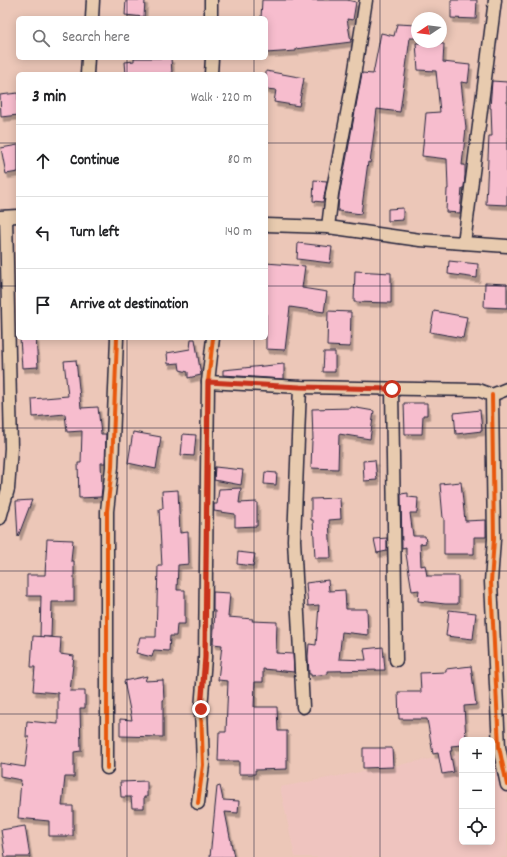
<!DOCTYPE html>
<html lang="en">
<head>
<meta charset="utf-8">
<style>
  :root { --surface:#fff; --page:#f6f6f6; --text:#202124; --muted:#757577; --line:#e0e0e0 }
  body { margin:0; font-family:Dekko,sans-serif; background:var(--page); color:var(--text) }
  .controls { position:absolute; right:12px; bottom:12px; display:grid; overflow:hidden; border-radius:6px; box-shadow:0 2px 10px #0003 }
  .controls button { width:36px; height:36px; display:grid; place-items:center; padding:0; border:0; border-bottom:1px solid var(--line); background:var(--surface); color:var(--text); font:20px sans-serif }
  .compass { position:absolute; left:411px; top:12px; width:36px; height:36px; border-radius:50%; background:var(--surface); box-shadow:0 2px 10px #0003; rotate:257deg }
  .stop { position:absolute; width:12px; height:12px; margin:-9px; border:3px solid #c8321e; border-radius:50%; background:#fff }
  .stop.end { background:#c8321e; border-color:#fff; box-shadow:0 1px 4px #0008 }
  .list { margin:0; padding:0; list-style:none }
  h2 { display:flex; justify-content:space-between; align-items:center; height:52px; margin:0; padding:0 16px; font-size:17px }
  h2 small { font-size:13px; font-weight:400; color:var(--muted) }
  .list li { display:grid; grid-template-columns:26px 1fr auto; gap:12px; align-items:center; box-sizing:border-box; height:72px; padding:0 16px; border-top:1px solid var(--line) }
  .list b { display:block; font-size:15px; white-space:nowrap }
  .list em { font-size:13px; font-style:normal; color:var(--muted) }
  .icon { flex:none; width:22px; height:22px; fill:none; stroke:currentColor; stroke-width:2; stroke-linecap:round; stroke-linejoin:round }
  .map { position:relative; flex:none; width:507px; height:857px; overflow:hidden }
  .search { position:absolute; background:var(--surface); box-shadow:0 2px 10px #0003; left:16px; top:16px; width:252px; height:44px; display:flex; align-items:center; gap:10px; box-sizing:border-box; padding:0 14px; border-radius:6px; color:var(--muted); font-size:15px }
  .panel { position:absolute; background:var(--surface); box-shadow:0 2px 10px #0003; left:16px; top:72px; width:252px; height:268px; border-radius:6px }
  .map>svg:first-child { display:block }
  .built { fill:#efc4bf }
  .building { fill:#f7bdce; stroke:#22223b; filter:url(#shadow) }
  .lines { fill:none; stroke-linecap:round; stroke-linejoin:round }
  .minor-casing { stroke:#22223b; stroke-width:15 }
  .minor { stroke:#e8cbaf; stroke-width:12 }
  .cycleway-casing { stroke:#e8cbaf; stroke-width:6 }
  .cycleway { stroke:#e8590c; stroke-width:4 }
  .route { stroke:#c8321e; stroke-width:5 }
  .grid { fill:none; stroke:#22223b; stroke-width:1; stroke-opacity:0.55 }
</style>
</head>
<body>
<div class="map">
<svg width="507" height="857" viewBox="0 0 507 857">
  <defs>
    <filter id="shadow"><feDropShadow dx="2.5" dy="4.5" stdDeviation="0" flood-color="#0004"/></filter>
  </defs>
  <rect width="100%" height="100%" fill="#ecc7b8"/>
  <filter id="ink" filterUnits="userSpaceOnUse"><feTurbulence type="fractalNoise" baseFrequency=".025" numOctaves="2"/><feDisplacementMap in="SourceGraphic" scale="8" xChannelSelector="R" yChannelSelector="G"/><feConvolveMatrix kernelMatrix="1 2 1 2 8 2 1 2 1" color-interpolation-filters="sRGB"/></filter>
  <g filter="url(#ink)">
    <polygon class="built" points="502,746 507,768 507,857 295,857 280,787 462,753 462,842 492,842 492,748"/>
    <g class="building">
      <polygon points="126,0 145,0 144,17 125,15"/>
      <polygon points="262,0 347,0 356,2 353,20 347,19 351,42 296,49 296,51 266,53 266,18 261,18"/>
      <polygon points="451,0 477,0 476,19 451,18"/>
      <polygon points="397,24 417,25 417,38 410,38 400,112 377,109 370,163 368,162 361,214 338,211 339,195 346,161 362,73 373,74 381,33 394,36"/>
      <polygon points="416,43 444,44 443,62 470,65 468,83 461,82 466,128 462,165 465,165 465,175 464,188 462,188 460,213 446,212 447,189 448,189 447,159 422,156 426,113 440,112 436,71 418,70"/>
      <polygon points="134,58 171,58 172,74 151,74 150,72 126,74 125,62 134,61"/>
      <polygon points="266,71 304,78 299,106 274,102 276,90 266,89"/>
      <polygon points="492,81 507,82 507,205 486,204 489,136 492,136 491,108 490,108"/>
      <polygon points="18,93 18,115 1,117 0,95"/>
      <polygon points="18,145 18,172 6,174 1,148"/>
      <polygon points="314,180 327,181 323,202 313,201"/>
      <polygon points="403,208 403,220 388,221 388,209"/>
      <polygon points="298,243 332,247 330,263 297,259"/>
      <polygon points="449,261 478,264 477,278 448,274"/>
      <polygon points="266,263 305,266 302,288 327,292 324,312 290,307 285,350 266,349"/>
      <polygon points="355,271 391,273 391,303 354,302"/>
      <polygon points="485,283 507,284 507,308 484,307"/>
      <polygon points="328,311 351,312 350,347 327,346"/>
      <polygon points="434,311 467,317 463,338 430,332"/>
      <polygon points="20,338 36,338 38,367 22,368"/>
      <polygon points="191,339 195,339 201,375 188,378 188,372 180,370 179,363 168,364 167,353 190,349"/>
      <polygon points="324,352 335,352 335,372 323,372"/>
      <polygon points="76,360 81,408 98,407 101,434 106,434 105,463 101,463 102,488 101,497 79,498 78,463 81,463 82,431 67,432 65,414 33,417 32,399 68,396 64,361"/>
      <polygon points="284,364 284,379 223,375 223,370"/>
      <polygon points="404,403 427,403 427,415 423,415 422,434 405,434"/>
      <polygon points="351,407 374,411 370,439 339,434 338,469 311,468 312,440 313,440 312,409 351,408"/>
      <polygon points="480,410 482,431 456,434 454,413"/>
      <polygon points="133,432 161,437 156,469 128,463"/>
      <polygon points="183,434 196,435 194,456 181,455"/>
      <polygon points="375,460 377,480 364,481 363,461"/>
      <polygon points="215,467 243,470 241,485 214,480"/>
      <polygon points="265,472 277,473 276,485 264,484"/>
      <polygon points="461,482 465,521 486,520 486,537 474,537 474,554 444,554 444,518 443,518 440,484"/>
      <polygon points="241,488 239,503 257,502 257,526 235,527 235,514 214,511 214,504 217,504 219,489"/>
      <polygon points="178,490 180,533 188,532 189,564 178,565 177,590 185,590 185,624 177,624 176,636 170,636 169,651 154,650 152,657 136,653 140,637 156,637 158,566 162,566 159,509 163,508 162,491"/>
      <polygon points="408,493 408,497 418,498 417,513 410,513 413,536 425,536 426,543 420,544 421,566 425,565 427,576 458,576 458,604 445,604 418,601 419,590 412,591 406,554 406,547 402,548 401,494"/>
      <polygon points="340,498 341,519 329,520 331,558 315,558 313,520 311,520 311,499"/>
      <polygon points="32,500 18,537 16,501"/>
      <polygon points="387,538 387,551 377,553 374,539"/>
      <polygon points="47,539 73,540 71,561 74,561 74,602 52,602 51,637 40,637 41,596 27,596 27,575 45,575"/>
      <polygon points="238,552 255,554 253,566 237,564"/>
      <polygon points="328,580 329,591 345,590 346,609 367,609 368,635 342,632 339,659 366,660 364,649 383,647 385,670 328,671 328,674 311,676 311,674 309,674 308,656 309,644 316,645 319,605 308,606 306,583"/>
      <polygon points="213,592 230,593 228,617 253,619 252,621 277,622 276,653 293,654 294,672 263,669 263,682 255,682 254,707 277,707 278,731 287,731 287,769 255,770 255,774 239,774 239,761 218,761 219,732 226,732 228,681 218,680 222,645 213,644 215,611 213,611"/>
      <polygon points="449,610 476,613 473,639 446,636"/>
      <polygon points="33,636 61,638 60,654 74,656 70,691 85,691 85,708 80,708 81,751 74,752 74,777 65,777 62,806 73,806 73,836 49,836 49,821 18,818 21,780 0,776 0,763 25,767 29,737 26,737 27,721 58,724 58,693 33,691 35,667 31,667"/>
      <polygon points="471,666 476,705 464,706 466,740 462,740 462,745 451,746 452,751 450,751 454,772 442,774 438,753 433,754 427,719 399,719 398,692 421,692 420,673 446,672 446,669"/>
      <polygon points="147,676 145,681 163,680 164,700 163,700 163,737 120,736 120,719 132,720 124,681"/>
      <polygon points="363,748 392,748 393,767 363,768"/>
      <polygon points="147,781 147,797 144,797 144,808 132,808 131,797 121,797 120,782"/>
      <polygon points="220,786 223,800 239,801 238,813 225,812 234,857 210,857 217,787"/>
      <polygon points="25,826 30,857 5,857 1,830"/>
    </g>
    <g class="lines">
      <defs>
        <g id="minor">
          <polyline points="92,18 93,0"/>
          <polyline points="211,18 211,0"/>
          <polyline points="87,74 88,58"/>
          <polyline points="211,74 212,58"/>
          <polyline points="0,217 18,216"/>
          <polyline points="266,225 328,227 420,240 507,246"/>
          <polyline points="328,227 332,194 354,76 366,0"/>
          <polyline points="464,243 495,0"/>
          <polyline points="208,382 300,387 478,390 492,395 507,389"/>
          <polyline points="300,387 294,540 303,707"/>
          <polyline points="392,389 396,660"/>
          <polyline points="492,395 494,539 491,582 499,747 507,785"/>
          <polyline points="0,518 8,489 11,448 6,217"/>
          <polyline points="107,768 107,511 112,467 117,338"/>
          <polyline points="198,803 203,765 201,709 205,658 208,382 213,338"/>
        </g>
      </defs>
      <use href="#minor" class="minor-casing"/>
      <use href="#minor" class="minor"/>
      <defs>
        <g id="cycleway">
          <polyline points="492,395 494,539 491,582 499,747 507,785"/>
          <polyline points="107,768 107,511 112,467 117,338"/>
          <polyline points="198,803 203,765 201,709 205,658 208,382 213,338"/>
        </g>
      </defs>
      <use href="#cycleway" class="cycleway-casing"/>
      <use href="#cycleway" class="cycleway"/>
    </g>
  </g>
  <g class="lines" filter="url(#ink)">
    <polyline class="route" points="201,709 205,658 208,382 300,387 392,389"/>
  </g>
  <path class="grid" d="M127,0V18M254,0V18M380,0V857M127,58V74M254,58V74M0,143H18M266,143H507M0,286H18M266,286H507M127,338V857M254,338V857M0,428H507M0,571H507M0,714H507"/>
</svg>
<div class="controls">
<button>+</button>
<button>−</button>
<button><svg class="icon" aria-label="locate" viewBox="0 0 24 24"><circle cx="12" cy="12" r="6"/><path d="M12 2v4M12 18v4M2 12h4M18 12h4"/></svg></button>
</div>
<svg class="compass" viewBox="-18 -18 36 36"><path d="M0-13l5 13h-10z" fill="#e53935"/><path d="M0 13l5-13h-10z" fill="#757577"/></svg>
<div class="stop" style="left:392px;top:389px"></div>
<div class="stop end" style="left:201px;top:709px"></div>
<div class="search"><svg class="icon" aria-label="search" viewBox="0 0 24 24"><circle cx="10" cy="10" r="6"/><path d="M15 15l6 6"/></svg>Search here</div>
<section class="panel">
<h2>3 min<small>Walk · 220 m</small></h2>
<ul class="list">
<li><svg class="icon" aria-label="ahead" viewBox="0 0 24 24"><path d="M12 20V5M6 11l6-6 6 6"/></svg><div><b>Continue</b></div><em>80 m</em></li>
<li><svg class="icon" aria-label="left" viewBox="0 0 24 24"><path d="M17 20v-9H6M10 6l-5 5 5 5"/></svg><div><b>Turn left</b></div><em>140 m</em></li>
<li><svg class="icon" aria-label="arrive" viewBox="0 0 24 24"><path d="M6 21V4h12l-3 4 3 4H6"/></svg><div><b>Arrive at destination</b></div></li>
</ul>
</section>
</div>
</body>
</html>
